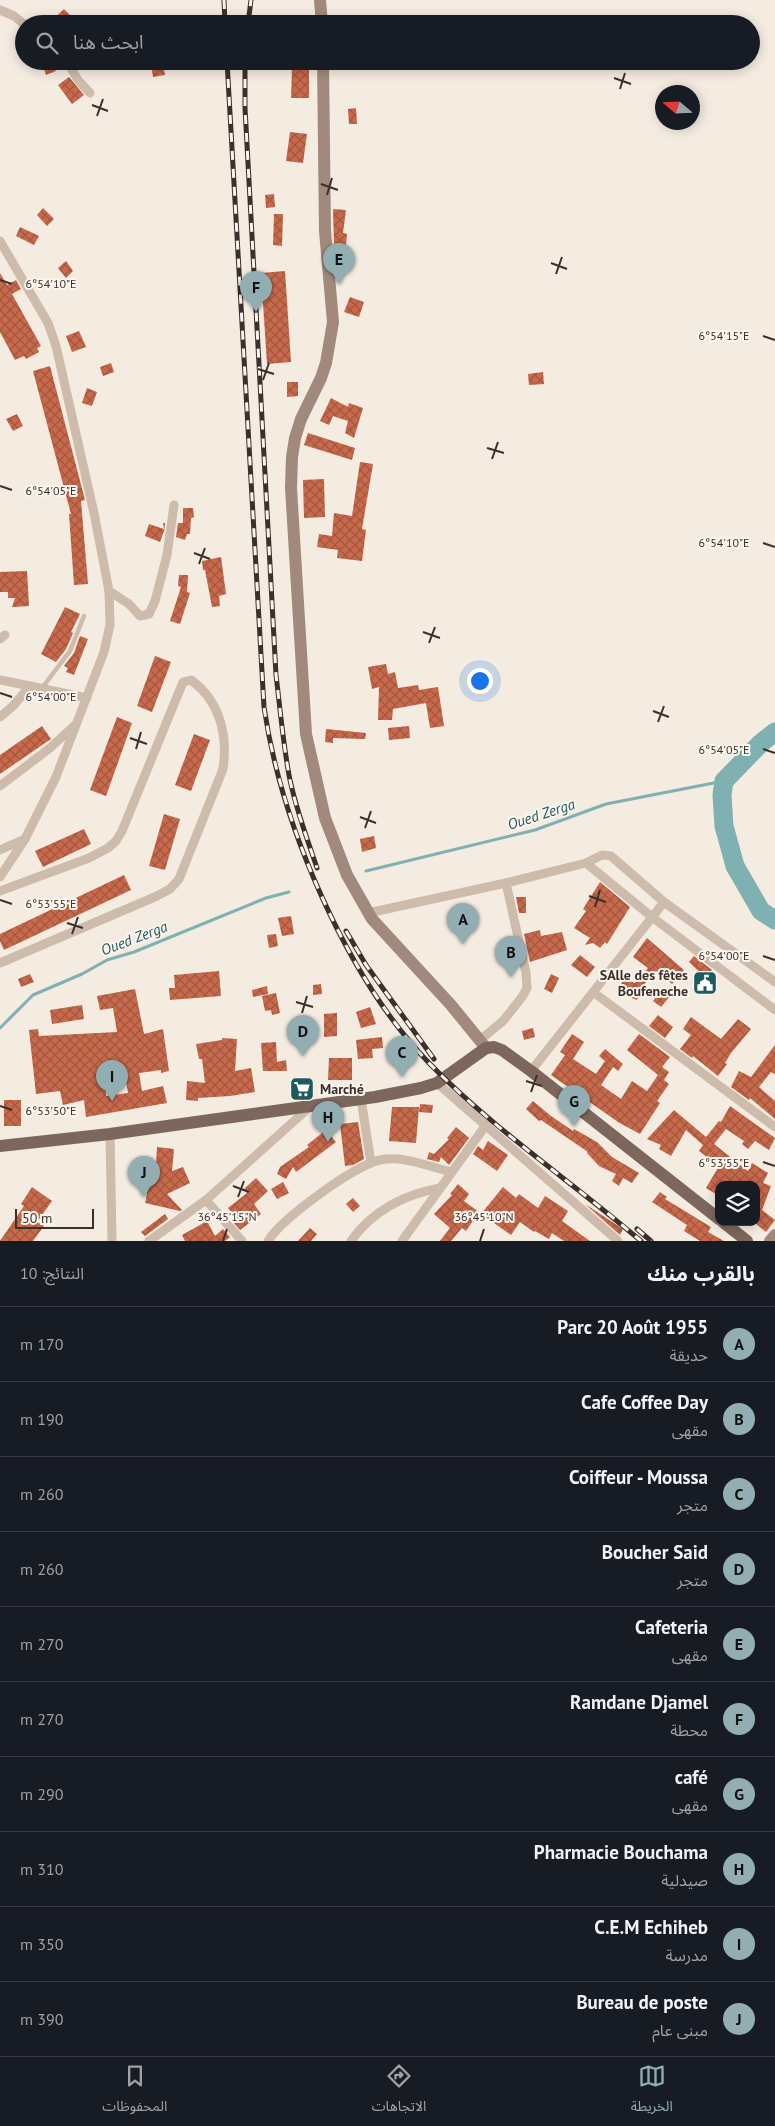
<!DOCTYPE html>
<html lang="ar">
<head>
<meta charset="utf-8">
<style>
  :root { --surface:#171b24; --page:#242831; --text:#f1f3f6; --muted:#9ea1a6; --line:#363941; --accent:#92aeb2 }
  body { margin:0; font-family:"PT Sans","Noto Sans Arabic",sans-serif; background:var(--page); color:var(--text); direction:rtl }
  .controls { position:absolute; right:15px; bottom:15px; display:grid; overflow:hidden; border-radius:10px; box-shadow:0 2px 12px #0003 }
  .controls button { width:45px; height:45px; display:grid; place-items:center; padding:0; border:0; border-bottom:1px solid var(--line); background:var(--surface); color:var(--text); font:25px sans-serif }
  .compass { position:absolute; left:655px; top:85px; width:45px; height:45px; border-radius:50%; background:var(--surface); box-shadow:0 2px 12px #0003; rotate:289deg }
  .scale { position:absolute; left:15px; bottom:12px; width:79px; box-sizing:border-box; padding-left:5px; border:2px solid #3b302b; border-top:0; font-size:14px; line-height:18px; white-space:nowrap; color:#3b302b; -webkit-text-stroke:4px #fbf5ee; paint-order:stroke }
  .you { position:absolute; left:479px; top:680px; width:18px; height:18px; margin:-12px; border:4px solid #fff; border-radius:50%; background:#1a73e8; box-shadow:0 0 0 8px #1a73e833 }
  .badge { display:grid; place-items:center; width:32px; height:32px; border-radius:50%; background:var(--accent); color:#111; font-size:16px; font-weight:700 }
  .pin { position:absolute; translate:-50% -41px; filter:drop-shadow(0 1px 2px #0008) }
  .pin::after { content:''; position:absolute; top:26px; width:18px; height:15px; background:inherit; clip-path:polygon(0 0,100% 0,50% 100%) }
  .list { margin:0; padding:0; list-style:none }
  h2 { display:flex; justify-content:space-between; align-items:center; height:65px; margin:0; padding:0 20px; font-size:21px }
  h2 small { font-size:16px; font-weight:400; color:var(--muted) }
  .list li { display:grid; grid-template-columns:32px 1fr auto; gap:15px; align-items:center; box-sizing:border-box; height:75px; padding:0 20px; border-top:1px solid var(--line) }
  .list b { display:block; font-size:19px; white-space:nowrap }
  .list p { margin:0; font-size:16px; white-space:nowrap; color:var(--muted) }
  .list em { font-size:16px; font-style:normal; color:var(--muted) }
  .icon { flex:none; width:28px; height:28px; fill:none; stroke:currentColor; stroke-width:2; stroke-linecap:round; stroke-linejoin:round }
  .map { position:relative; flex:none; width:775px; height:1241px; overflow:hidden; direction:ltr }
  .search { position:absolute; background:var(--surface); box-shadow:0 2px 12px #0003; left:15px; right:15px; top:15px; height:55px; display:flex; align-items:center; gap:12px; box-sizing:border-box; padding:0 18px; border-radius:28px; color:var(--muted); font-size:19px }
  .sheet { height:815px; background:var(--surface) }
  nav { display:flex; justify-content:space-around; align-items:center; box-sizing:border-box; height:70px; border-top:1px solid var(--line); background:var(--surface); font-size:14px; color:var(--muted) }
  nav a { display:grid; justify-items:center; gap:2px }
  nav .on { color:var(--accent) }
  .map>svg:first-child { display:block }
  .lines { fill:none; stroke-linecap:round; stroke-linejoin:round }
  .stream { stroke:#7fb0b2; stroke-width:3 }
  .river { stroke:#7fb0b2; stroke-width:19 }
  .building { fill:url(#building-cross-hatch); fill-rule:evenodd }
  .service { stroke:#cdbbac; stroke-width:4.5 }
  .minor { stroke:#cdbbac; stroke-width:9 }
  .secondary { stroke:#a18a7d; stroke-width:12 }
  .primary { stroke:#7d675c; stroke-width:12 }
  .rail-casing { stroke:#3b302b; stroke-width:5 }
  .rail { stroke:#fbf5ee; stroke-width:3; stroke-dasharray:9; stroke-linecap:butt }
  .ticks { fill:none; stroke:#3b302b; stroke-width:2 }
  .labels { text-anchor:middle; dominant-baseline:central; stroke-width:4; stroke-linejoin:round; paint-order:stroke }
  .poi-label { font-size:14px; font-weight:bold; fill:#3b302b; stroke:#fbf5ee; text-anchor:end }
  .water-label { font-size:15px; font-style:italic; fill:#1f5a5e; stroke:#fbf5ee }
  .ticks-label { font-size:12px; text-anchor:middle; fill:#3b302b; stroke:#fbf5ee; stroke-width:4; stroke-linejoin:round; paint-order:stroke }
</style>
</head>
<body>
<div class="map">
<svg width="775" height="1241" viewBox="0 0 775 1241">
  <defs>
    <pattern id="building-cross-hatch" width="8" height="8" patternUnits="userSpaceOnUse" patternTransform="scale(1.25)"><rect width="8" height="8" fill="#c8694b"/><path d="M0 0l8 8M0 8l8-8" fill="none" stroke="#a4573f"/></pattern>
  </defs>
  <rect width="100%" height="100%" fill="#f4ebe1"/>
  <g class="lines">
    <g class="stream">
      <polyline points="366,871 535,830 606,804 724,781"/>
      <polyline points="0,1028 33,995 82,974 107,960 134,952 266,898 289,892"/>
    </g>
    <polyline class="river" points="775,732 761,743 724,781 722,795 724,826 735,866 761,911 775,920"/>
  </g>
  <g class="building">
    <polygon points="64,9 79,24 48,24"/>
    <polygon points="41,61 52,61 56,71 46,75"/>
    <polygon points="163,63 165,75 153,77 151,64"/>
    <polygon points="292,67 309,67 309,98 291,98"/>
    <polygon points="69,77 84,95 72,104 58,85"/>
    <polygon points="356,108 357,124 349,124 348,109"/>
    <polygon points="290,132 307,134 303,163 286,161"/>
    <polygon points="274,194 275,207 266,208 265,195"/>
    <polygon points="43,208 54,219 47,226 37,215"/>
    <polygon points="333,209 346,210 343,233 347,234 346,245 334,244"/>
    <polygon points="274,214 283,214 282,246 273,245"/>
    <polygon points="20,227 39,236 34,245 16,236"/>
    <polygon points="66,261 73,271 66,278 58,268"/>
    <polygon points="285,271 291,362 267,364 261,273"/>
    <polygon points="0,273 7,285 16,280 21,289 12,294 41,346 37,348 39,352 26,359 24,356 15,360 0,332"/>
    <polygon points="350,297 364,302 359,317 344,312"/>
    <polygon points="79,331 86,347 72,352 66,336"/>
    <polygon points="111,363 114,372 103,376 100,367"/>
    <polygon points="50,366 85,500 81,501 88,584 74,585 69,514 71,514 33,371"/>
    <polygon points="543,372 544,384 529,385 528,374"/>
    <polygon points="287,382 298,382 298,396 287,397"/>
    <polygon points="87,388 97,392 92,406 82,403"/>
    <polygon points="331,398 348,407 349,403 363,408 354,438 345,433 348,421 333,416 329,425 320,421"/>
    <polygon points="17,414 23,426 13,431 6,419"/>
    <polygon points="308,433 355,448 352,460 304,445"/>
    <polygon points="360,462 373,464 362,529 366,530 362,561 337,558 338,550 317,547 319,534 332,536 334,513 352,516"/>
    <polygon points="324,479 325,517 304,518 303,480"/>
    <polygon points="183,508 193,508 194,517 191,518 190,534 187,534 185,540 176,537 178,523 183,523"/>
    <polygon points="163,523 165,523 164,534 164,531 160,542 145,536 149,524 164,529"/>
    <polygon points="221,557 226,594 219,596 220,606 212,607 205,570 203,570 202,561"/>
    <polygon points="27,571 29,606 12,607 15,598 8,598 8,592 0,592 0,572"/>
    <polygon points="179,575 188,575 187,592 190,593 180,624 170,621 181,587 178,586"/>
    <polygon points="65,607 80,614 71,632 73,633 66,649 56,662 41,654"/>
    <polygon points="80,636 88,639 74,675 66,672 68,668 64,666 74,653"/>
    <polygon points="155,656 171,662 152,712 137,706"/>
    <polygon points="386,664 388,674 395,672 398,688 418,685 419,690 438,687 444,726 430,728 426,703 393,709 392,720 378,720 379,687 372,689 368,667"/>
    <polygon points="117,717 132,723 106,796 90,790"/>
    <polygon points="42,726 51,739 0,774 0,755"/>
    <polygon points="409,726 410,738 389,740 388,728"/>
    <polygon points="326,729 366,733 365,739 333,738 333,743 325,742"/>
    <polygon points="194,734 210,740 191,791 175,785"/>
    <polygon points="164,814 180,819 165,870 149,866"/>
    <polygon points="84,829 91,844 43,867 35,851"/>
    <polygon points="374,836 376,848 362,852 360,839"/>
    <polygon points="124,875 131,890 4,950 0,941 0,934"/>
    <polygon points="600,882 630,907 607,944 605,942 600,948 593,943 585,945 590,938 574,928 586,911 583,909"/>
    <polygon points="516,897 526,897 526,913 519,913"/>
    <polygon points="291,916 294,934 282,936 278,918"/>
    <polygon points="540,930 541,936 562,932 567,950 530,962 524,934"/>
    <polygon points="276,934 278,946 269,948 267,935"/>
    <polygon points="647,938 684,970 672,984 656,971 641,988 637,1000 618,993 623,979 635,983 648,968 633,957"/>
    <polygon points="580,955 595,967 587,977 571,965"/>
    <polygon points="694,956 712,970 705,977 689,962"/>
    <polygon points="219,971 221,996 170,1000 169,988 175,988 174,975"/>
    <polygon points="30,974 34,982 21,987 18,979"/>
    <polygon points="551,974 559,978 552,993 544,989"/>
    <polygon points="321,984 322,994 313,995 313,985"/>
    <polygon points="267,986 268,994 253,997 252,990"/>
    <path d="M135,989L144,1034L163,1029L169,1071L161,1073V1070L139,1073L142,1091L163,1086L167,1103L86,1117L84,1100L63,1105L60,1091L36,1094L29,1030L38,1029L39,1036L117,1032L113,1008L100,1010L97,996ZM125,1076L128,1093L106,1096L105,1079Z"/>
    <polygon points="662,989 671,995 661,1007 653,1001"/>
    <polygon points="276,993 280,1013 272,1015 271,1010 265,1011 262,996"/>
    <polygon points="82,1005 84,1019 52,1024 50,1010"/>
    <polygon points="370,1007 376,1024 361,1028 356,1012"/>
    <polygon points="337,1013 337,1036 324,1037 324,1014"/>
    <polygon points="658,1015 673,1027 665,1038 649,1026"/>
    <polygon points="691,1017 721,1039 738,1019 751,1029 731,1053 725,1063 727,1064 718,1076 693,1056 692,1058 680,1049 691,1035 683,1029"/>
    <polygon points="533,1028 535,1037 524,1040 522,1031"/>
    <polygon points="572,1034 584,1042 573,1059 596,1074 605,1061 599,1056 605,1049 623,1064 618,1071 613,1067 601,1085 621,1099 632,1081 647,1091 658,1075 627,1050 639,1034 670,1057 662,1067 669,1072 664,1080 669,1084 657,1101 660,1103 640,1134 618,1122 551,1075 565,1055 560,1052"/>
    <polygon points="382,1037 383,1048 372,1049 373,1058 358,1059 356,1040"/>
    <polygon points="222,1038 237,1039 235,1071 251,1068 255,1092 230,1096 198,1098 198,1101 186,1100 187,1081 205,1083 202,1059 199,1059 196,1044 222,1040"/>
    <polygon points="276,1042 277,1062 286,1060 287,1071 263,1071 261,1043"/>
    <polygon points="775,1045 775,1074 771,1072 759,1087 775,1101 775,1119 750,1098 749,1100 731,1087 739,1071 751,1077"/>
    <polygon points="329,1058 352,1058 352,1080 328,1080"/>
    <rect x="4" y="1100" width="17" height="26"/>
    <polygon points="533,1101 551,1116 573,1131 574,1129 597,1142 612,1157 639,1173 632,1183 623,1178 619,1186 612,1181 616,1174 599,1166 587,1153 588,1152 541,1120 539,1121 526,1109"/>
    <polygon points="420,1104 433,1105 432,1113 419,1112"/>
    <polygon points="730,1106 775,1138 769,1150 755,1141 748,1149 742,1144 744,1141 726,1129 714,1144 748,1171 752,1163 768,1173 763,1183 771,1186 762,1210 775,1220 766,1232 756,1224 756,1185 719,1185 719,1196 706,1188 719,1166 699,1151 703,1145 686,1130 671,1156 659,1149 661,1145 647,1139 674,1110 706,1137 719,1121 721,1122"/>
    <polygon points="392,1107 419,1107 416,1143 389,1141"/>
    <polygon points="358,1122 364,1159 353,1165 345,1166 340,1124"/>
    <polygon points="456,1127 469,1138 449,1165 441,1157 439,1162 427,1159 429,1152 434,1154 449,1139 447,1138"/>
    <polygon points="326,1130 336,1142 296,1172 293,1167 286,1179 277,1174 280,1167 309,1147 307,1145"/>
    <polygon points="488,1141 508,1155 497,1171 473,1154 478,1146 483,1150"/>
    <polygon points="157,1147 174,1149 172,1171 183,1167 190,1183 167,1194 182,1210 180,1211 145,1203 150,1178 155,1179"/>
    <polygon points="256,1178 268,1191 254,1204 261,1214 240,1230 233,1222 237,1219 228,1208 247,1193 244,1189"/>
    <polygon points="283,1182 289,1193 277,1199 271,1189"/>
    <polygon points="458,1184 469,1194 464,1201 479,1212 466,1231 462,1228 451,1241 440,1241 450,1228 434,1214 452,1195 450,1194"/>
    <polygon points="32,1187 52,1201 37,1222 44,1226 33,1241 0,1241 24,1206 21,1204"/>
    <polygon points="503,1187 516,1198 519,1194 538,1208 545,1196 568,1211 562,1221 590,1241 564,1241 552,1233 549,1239 535,1231 534,1232 520,1222 511,1235 481,1214"/>
    <polygon points="660,1192 667,1197 665,1199 711,1227 708,1232 724,1241 700,1241 684,1231 687,1225 652,1202"/>
    <polygon points="353,1198 360,1206 353,1212 346,1204"/>
    <polygon points="585,1204 623,1229 620,1235"/>
    <polygon points="165,1214 168,1219 145,1236 141,1232"/>
    <polygon points="207,1221 215,1236 223,1229 230,1237 225,1241 185,1241 182,1235"/>
    <polygon points="310,1228 317,1234 311,1241 298,1241"/>
  </g>
  <g class="lines">
    <polyline class="service" points="42,688 70,651 84,616"/>
    <g class="minor">
      <polyline points="0,10 14,16 24,24"/>
      <polyline points="67,61 78,80 90,93"/>
      <polyline points="0,241 48,323 56,346 94,513 109,591 110,625 104,652 56,777 25,839 0,877"/>
      <polyline points="109,591 129,604 140,616 149,614 155,601 167,555 174,505"/>
      <polyline points="0,639 5,635"/>
      <polyline points="0,680 30,686"/>
      <polyline points="0,717 13,706 30,686 87,698"/>
      <polyline points="0,786 50,748 75,725"/>
      <polyline points="0,850 25,839"/>
      <path d="M0,891L89,858L108,848L116,841L122,831L183,682L191,680C220,701 228,735 223,769L179,879L170,889L157,896L0,963"/>
      <polyline points="368,913 506,883 586,863"/>
      <polyline points="775,982 664,902 611,856 602,855 586,863 652,917 775,1010"/>
      <polyline points="593,992 775,1127"/>
      <polyline points="480,1040 503,1021 522,997 527,988 526,973 506,883"/>
      <polyline points="531,1071 664,902"/>
      <polyline points="437,1083 618,1241"/>
      <polyline points="361,1099 371,1163"/>
      <polyline points="110,1134 112,1241"/>
      <polyline points="206,1200 242,1241"/>
      <polyline points="149,1241 206,1200 312,1105"/>
      <path d="M268,1241C281,1219 355,1165 380,1160C403,1155 429,1167 452,1172"/>
      <path d="M351,1241C372,1211 405,1194 440,1188"/>
      <polyline points="402,1241 486,1125"/>
    </g>
    <g class="secondary">
      <polyline points="320,0 322,24"/>
      <polyline points="323,61 325,231 333,322 326,363 321,378 301,419 295,438 292,457 291,488 306,734 325,818 347,875 372,919 451,1005 486,1048"/>
      <polyline points="770,1241 775,1235"/>
    </g>
    <g class="primary">
      <polyline points="0,1146 110,1134 375,1097 421,1088 437,1083 486,1048 494,1047 502,1050 531,1071 719,1219"/>
      <polyline points="723,1222 747,1241"/>
    </g>
    <defs>
      <g id="rail">
        <polyline points="224,0 225,24"/>
        <polyline points="248,24 251,0"/>
        <path d="M227,61L264,707C281,824 346,977 429,1063C493,1129 571,1181 641,1241"/>
        <path d="M245,61V108L276,675C280,708 283,742 289,775C295,807 307,838 317,868"/>
        <polyline points="346,931 366,965 434,1059"/>
        <polyline points="637,1229 651,1241"/>
      </g>
    </defs>
    <use href="#rail" class="rail-casing"/>
    <use href="#rail" class="rail"/>
  </g>
  <path class="ticks" d="M614,78L631,84M620,89L625,73M92,105L108,111M97,116L103,99M321,184L338,190M327,195L332,178M551,263L567,269M556,274L562,257M0,280L12,284M763,336L775,340M258,369L274,374M263,380L269,363M487,448L504,453M492,459L498,442M0,486L12,490M763,543L775,547M194,553L210,559M199,564L205,548M423,632L440,638M429,643L435,627M0,693L12,697M653,711L669,717M658,722L664,706M130,738L147,744M136,749L141,732M763,749L775,753M360,817L376,823M365,828L371,811M589,896L606,902M0,900L12,904M595,907L600,890M67,923L83,928M72,934L78,917M763,956L775,960M296,1002L313,1007M302,1013L307,996M526,1081L542,1086M531,1092L537,1075M0,1106L12,1110M763,1162L775,1166M233,1186L249,1192M238,1197L244,1181M223,1241L227,1229M480,1241L484,1229"/>
  <defs>
    <symbol id="civic-square" viewBox="-11 -11 22 22"><rect x="-9" y="-9" width="18" height="18" rx="4" fill="#1f5a5e" stroke="#fbf5ee"/><path d="M-.6-6.5H3V-4.5H.6V-3L4-1V1h2V6H-6V1h2V-1L-.6-3ZM-1.2 2.5V6h2.4V2.5Z" fill="#fff"/></symbol>
    <symbol id="supermarket-square" viewBox="-11 -11 22 22"><rect x="-9" y="-9" width="18" height="18" rx="4" fill="#1f5a5e" stroke="#fbf5ee"/><path d="M-6-5.5h2.5l.6 2H6L4.5 2H-2.5L-4.4-4H-6ZM-1.5 3.2a1.3 1.3 0 1 0 .1 0ZM3 3.2a1.3 1.3 0 1 0 .1 0Z" fill="#fff"/></symbol>
  </defs>
  <g fill-rule="evenodd">
    <use href="#civic-square" x="691" y="969" width="28" height="28"/>
    <use href="#supermarket-square" x="288" y="1075" width="28" height="28"/>
  </g>
  <g class="labels">
    <g class="poi-label">
      <text x="688" y="975">SAlle des fêtes<tspan x="688" dy="16">Boufeneche</tspan></text>
      <text x="320" y="1089" text-anchor="start">Marché</text>
    </g>
    <g class="water-label">
      <text transform="translate(541 814) rotate(-18)">Oued Zerga</text>
      <text transform="translate(134 938) rotate(-21)">Oued Zerga</text>
    </g>
  </g>
  <g class="ticks-label">
    <text x="51" y="288">6°54'10"E</text>
    <text x="724" y="340">6°54'15"E</text>
    <text x="51" y="495">6°54'05"E</text>
    <text x="724" y="547">6°54'10"E</text>
    <text x="51" y="701">6°54'00"E</text>
    <text x="724" y="754">6°54'05"E</text>
    <text x="51" y="908">6°53'55"E</text>
    <text x="724" y="960">6°54'00"E</text>
    <text x="51" y="1115">6°53'50"E</text>
    <text x="724" y="1167">6°53'55"E</text>
    <text x="227" y="1221">36°45'15"N</text>
    <text x="484" y="1221">36°45'10"N</text>
  </g>
</svg>
<div class="controls">
<button><svg class="icon" aria-label="layers" viewBox="0 0 24 24"><path d="M12 4l9 5-9 5-9-5zM3 14l9 5 9-5"/></svg></button>
</div>
<svg class="compass" viewBox="-18 -18 36 36"><path d="M0-13l5 13h-10z" fill="#e53935"/><path d="M0 13l5-13h-10z" fill="#9ea1a6"/></svg>
<div class="scale">50 m</div>
<div class="you"></div>
<div class="pin badge" style="left:463px;top:944px">A</div>
<div class="pin badge" style="left:511px;top:977px">B</div>
<div class="pin badge" style="left:402px;top:1077px">C</div>
<div class="pin badge" style="left:303px;top:1056px">D</div>
<div class="pin badge" style="left:339px;top:284px">E</div>
<div class="pin badge" style="left:256px;top:312px">F</div>
<div class="pin badge" style="left:574px;top:1126px">G</div>
<div class="pin badge" style="left:328px;top:1142px">H</div>
<div class="pin badge" style="left:112px;top:1101px">I</div>
<div class="pin badge" style="left:144px;top:1197px">J</div>
<div class="search"><svg class="icon" aria-label="search" viewBox="0 0 24 24"><circle cx="10" cy="10" r="6"/><path d="M15 15l6 6"/></svg>ابحث هنا</div>
</div>
<section class="sheet">
<h2>بالقرب منك<small>النتائج: 10</small></h2>
<ul class="list">
<li><span class="badge">A</span><div><b>Parc 20 Août 1955</b><p>حديقة</p></div><em>170 m</em></li>
<li><span class="badge">B</span><div><b>Cafe Coffee Day</b><p>مقهى</p></div><em>190 m</em></li>
<li><span class="badge">C</span><div><b>Coiffeur - Moussa</b><p>متجر</p></div><em>260 m</em></li>
<li><span class="badge">D</span><div><b>Boucher Said</b><p>متجر</p></div><em>260 m</em></li>
<li><span class="badge">E</span><div><b>Cafeteria</b><p>مقهى</p></div><em>270 m</em></li>
<li><span class="badge">F</span><div><b>Ramdane Djamel</b><p>محطة</p></div><em>270 m</em></li>
<li><span class="badge">G</span><div><b>café</b><p>مقهى</p></div><em>290 m</em></li>
<li><span class="badge">H</span><div><b>Pharmacie Bouchama</b><p>صيدلية</p></div><em>310 m</em></li>
<li><span class="badge">I</span><div><b>C.E.M Echiheb</b><p>مدرسة</p></div><em>350 m</em></li>
<li><span class="badge">J</span><div><b>Bureau de poste</b><p>مبنى عام</p></div><em>390 m</em></li>
</ul>
</section>
<nav>
<a class="on"><svg class="icon" aria-label="map" viewBox="0 0 24 24"><path d="M3 6l6-2 6 2 6-2v14l-6 2-6-2-6 2zM9 4v14M15 6v14"/></svg>الخريطة</a>
<a><svg class="icon" aria-label="directions" viewBox="0 0 24 24"><path d="M12 3l9 9-9 9-9-9zM9 14v-3h6M13 9l2 2-2 2"/></svg>الاتجاهات</a>
<a><svg class="icon" aria-label="saved" viewBox="0 0 24 24"><path d="M7 4h10v16l-5-4-5 4z"/></svg>المحفوظات</a>
</nav>
</body>
</html>
